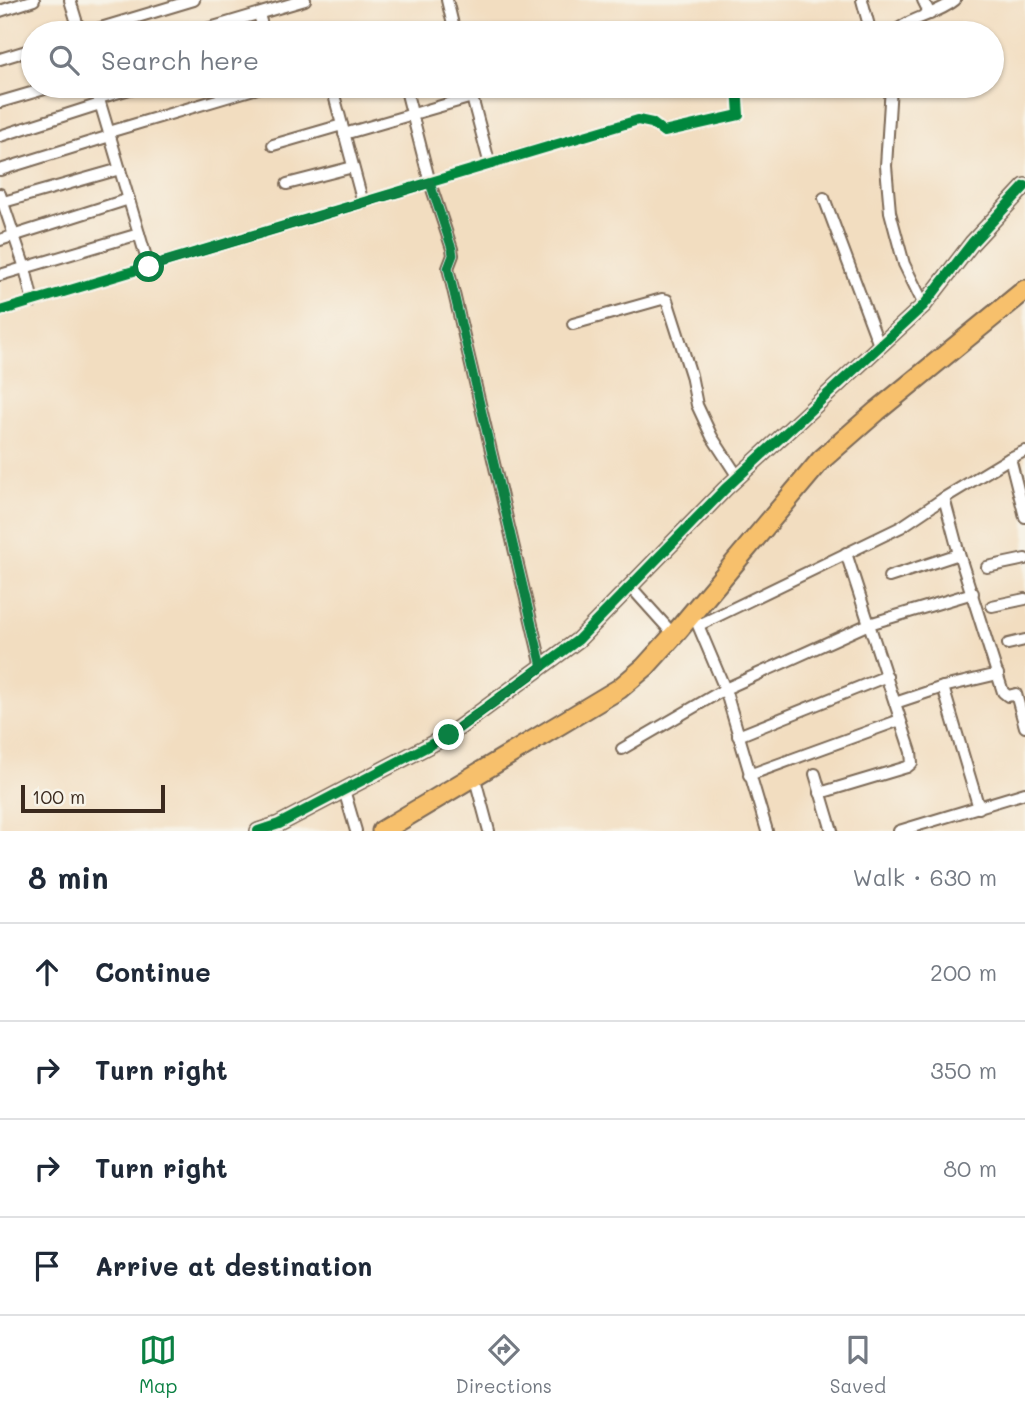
<!DOCTYPE html>
<html lang="en">
<head>
<meta charset="utf-8">
<style>
  :root { --surface:#fff; --page:#f2f2f3; --text:#1f2937; --muted:#747a83; --line:#e0e1e3; --accent:#0b8043 }
  body { margin:0; font-family:Mali,sans-serif; background:var(--page); color:var(--text) }
  .scale { position:absolute; left:21px; bottom:18px; width:144px; box-sizing:border-box; padding-left:7px; border:4px solid #3b2a1e; border-top:0; font-size:19px; line-height:24px; white-space:nowrap; color:#3b2a1e; -webkit-text-stroke:5px #f7f3e8; paint-order:stroke }
  .stop { position:absolute; width:21px; height:21px; margin:-16px; border:5px solid #0b8043; border-radius:50%; background:#fff }
  .stop.end { background:#0b8043; border-color:#fff; box-shadow:0 2px 7px #0008 }
  .list { margin:0; padding:0; list-style:none }
  h2 { display:flex; justify-content:space-between; align-items:center; height:91px; margin:0; padding:0 28px; font-size:30px }
  h2 small { font-size:23px; font-weight:400; color:var(--muted) }
  .list li { display:grid; grid-template-columns:46px 1fr auto; gap:21px; align-items:center; box-sizing:border-box; height:98px; padding:0 28px; border-top:2px solid var(--line) }
  .list b { display:block; font-size:26px; white-space:nowrap }
  .list em { font-size:23px; font-style:normal; color:var(--muted) }
  .icon { flex:none; width:38px; height:38px; fill:none; stroke:currentColor; stroke-width:2; stroke-linecap:round; stroke-linejoin:round }
  .map { position:relative; flex:none; width:1025px; height:831px; overflow:hidden }
  .search { position:absolute; background:var(--surface); box-shadow:0 2px 5px #0004; left:21px; right:21px; top:21px; height:77px; display:flex; align-items:center; gap:18px; box-sizing:border-box; padding:0 24px; border-radius:38px; color:var(--muted); font-size:26px }
  .sheet { height:483px; background:var(--surface) }
  nav { display:flex; justify-content:space-around; align-items:center; box-sizing:border-box; height:98px; border-top:2px solid var(--line); background:var(--surface); font-size:19px; color:var(--muted) }
  nav a { display:grid; justify-items:center; gap:4px }
  nav .on { color:var(--accent) }
  .map>svg:first-child { display:block }
  .lines { fill:none; stroke-linecap:round; stroke-linejoin:round }
  .minor-casing { stroke:#7b6957; stroke-width:14 }
  .tertiary-casing { stroke:#7b6957; stroke-width:18 }
  .trunk-casing { stroke:#7b6957; stroke-width:23 }
  .minor { stroke:#fff; stroke-width:10 }
  .tertiary { stroke:#fff; stroke-width:14 }
  .trunk { stroke:#f7c06c; stroke-width:19 }
  .cycleway-casing { stroke:#f7f3e8; stroke-width:15 }
  .cycleway { stroke:#00873e; stroke-width:10 }
  .route { stroke:#0b8043; stroke-width:9 }
</style>
</head>
<body>
<div class="map">
<svg width="1025" height="831" viewBox="0 0 1025 831">
  <rect width="100%" height="100%" fill="#f7f3e8"/>
  <filter id="ink" filterUnits="userSpaceOnUse"><feTurbulence type="fractalNoise" baseFrequency=".0143" numOctaves="2"/><feDisplacementMap in="SourceGraphic" scale="14" xChannelSelector="R" yChannelSelector="G"/><feConvolveMatrix kernelMatrix="1 2 1 2 8 2 1 2 1" color-interpolation-filters="sRGB"/></filter>
  <filter id="wash" filterUnits="userSpaceOnUse"><feTurbulence type="fractalNoise" baseFrequency=".00686" numOctaves="4" result="noise"/><feDisplacementMap in="SourceGraphic" scale="28" xChannelSelector="R" yChannelSelector="G"/><feGaussianBlur stdDeviation="1.57" result="paint"/><feColorMatrix in="noise" values="0 0 0 0 0 0 0 0 0 0 0 0 0 0 0 0 0 1.4 0 .05"/><feComposite in="paint" operator="in"/></filter>
  <g filter="url(#wash)">
    <rect width="100%" height="100%" fill="#f2ddc0"/>
  </g>
  <g filter="url(#ink)">
    <g class="lines">
      <defs>
        <g id="minor">
          <polyline points="70,0 80,33"/>
          <polyline points="447,0 455,33"/>
          <polyline points="862,0 871,33"/>
          <polyline points="923,0 930,14"/>
          <polyline points="0,11 34,0"/>
          <polyline points="259,14 264,33"/>
          <polyline points="84,33 194,0"/>
          <polyline points="193,33 305,0"/>
          <polyline points="318,33 330,29"/>
          <polyline points="873,33 894,32"/>
          <path d="M894,33C910,17 937,15 955,0"/>
          <polyline points="0,59 33,49"/>
          <polyline points="95,86 149,267"/>
          <polyline points="405,86 430,183 452,249 453,255 448,268 542,667"/>
          <polyline points="469,86 490,165"/>
          <polyline points="891,86 886,166 890,212 904,264 924,305"/>
          <polyline points="334,95 363,203"/>
          <polyline points="99,98 140,86"/>
          <polyline points="0,102 55,86"/>
          <polyline points="109,132 264,86"/>
          <polyline points="344,134 472,97"/>
          <polyline points="0,136 100,104"/>
          <polyline points="273,145 342,125"/>
          <polyline points="0,170 110,136"/>
          <polyline points="287,184 353,167"/>
          <polyline points="0,194 25,268 33,302"/>
          <polyline points="824,198 879,345"/>
          <polyline points="0,203 120,169"/>
          <polyline points="0,240 129,199"/>
          <polyline points="0,275 139,234"/>
          <polyline points="0,311 638,120 652,123 664,132 739,115 737,86"/>
          <polyline points="573,324 662,299 667,300 691,375 697,405 712,437 738,477"/>
          <polyline points="1010,458 1025,517"/>
          <polyline points="944,498 959,554 1003,692 1008,696 1016,694 1025,727"/>
          <polyline points="846,553 869,624 973,593"/>
          <polyline points="987,567 1025,559"/>
          <polyline points="889,577 959,554"/>
          <polyline points="630,586 674,635"/>
          <polyline points="992,606 1025,599"/>
          <polyline points="695,618 725,689 767,831"/>
          <polyline points="699,625 901,527 944,498 1010,458 1025,451"/>
          <polyline points="1008,644 1025,640"/>
          <polyline points="943,687 998,674"/>
          <polyline points="895,703 943,687 979,808"/>
          <polyline points="738,736 887,676"/>
          <polyline points="622,749 725,689 869,624 911,752 912,763 907,767 820,793"/>
          <polyline points="815,774 832,831"/>
          <polyline points="474,775 489,831"/>
          <polyline points="749,775 900,720"/>
          <polyline points="344,790 356,831"/>
          <polyline points="899,831 1025,793"/>
        </g>
        <polyline id="tertiary" points="258,831 279,824 449,735 578,640 725,489 924,305 972,243 1025,186"/>
        <polyline id="trunk" points="382,831 619,689 645,667 674,635 821,460 877,411 1025,290"/>
      </defs>
      <use href="#minor" class="minor-casing"/>
      <use href="#tertiary" class="tertiary-casing"/>
      <use href="#trunk" class="trunk-casing"/>
      <use href="#minor" class="minor"/>
      <use href="#tertiary" class="tertiary"/>
      <use href="#trunk" class="trunk"/>
      <defs>
        <g id="cycleway">
          <polyline points="0,311 638,120 652,123 664,132 739,115 737,86"/>
          <polyline points="258,831 279,824 449,735 578,640 725,489 924,305 972,243 1025,186"/>
        </g>
      </defs>
      <use href="#cycleway" class="cycleway-casing"/>
      <use href="#cycleway" class="cycleway"/>
    </g>
  </g>
  <g class="lines" filter="url(#ink)">
    <polyline class="route" points="149,267 430,183 452,249 453,255 448,268 542,667 449,735"/>
  </g>
</svg>
<div class="scale">100 m</div>
<div class="stop" style="left:149px;top:267px"></div>
<div class="stop end" style="left:449px;top:735px"></div>
<div class="search"><svg class="icon" aria-label="search" viewBox="0 0 24 24"><circle cx="10" cy="10" r="6"/><path d="M15 15l6 6"/></svg>Search here</div>
</div>
<section class="sheet">
<h2>8 min<small>Walk · 630 m</small></h2>
<ul class="list">
<li><svg class="icon" aria-label="ahead" viewBox="0 0 24 24"><path d="M12 20V5M6 11l6-6 6 6"/></svg><div><b>Continue</b></div><em>200 m</em></li>
<li><svg class="icon" aria-label="right" viewBox="0 0 24 24"><path d="M7 20v-9h11M14 6l5 5-5 5"/></svg><div><b>Turn right</b></div><em>350 m</em></li>
<li><svg class="icon" aria-label="right" viewBox="0 0 24 24"><path d="M7 20v-9h11M14 6l5 5-5 5"/></svg><div><b>Turn right</b></div><em>80 m</em></li>
<li><svg class="icon" aria-label="arrive" viewBox="0 0 24 24"><path d="M6 21V4h12l-3 4 3 4H6"/></svg><div><b>Arrive at destination</b></div></li>
</ul>
</section>
<nav>
<a class="on"><svg class="icon" aria-label="map" viewBox="0 0 24 24"><path d="M3 6l6-2 6 2 6-2v14l-6 2-6-2-6 2zM9 4v14M15 6v14"/></svg>Map</a>
<a><svg class="icon" aria-label="directions" viewBox="0 0 24 24"><path d="M12 3l9 9-9 9-9-9zM9 14v-3h6M13 9l2 2-2 2"/></svg>Directions</a>
<a><svg class="icon" aria-label="saved" viewBox="0 0 24 24"><path d="M7 4h10v16l-5-4-5 4z"/></svg>Saved</a>
</nav>
</body>
</html>
